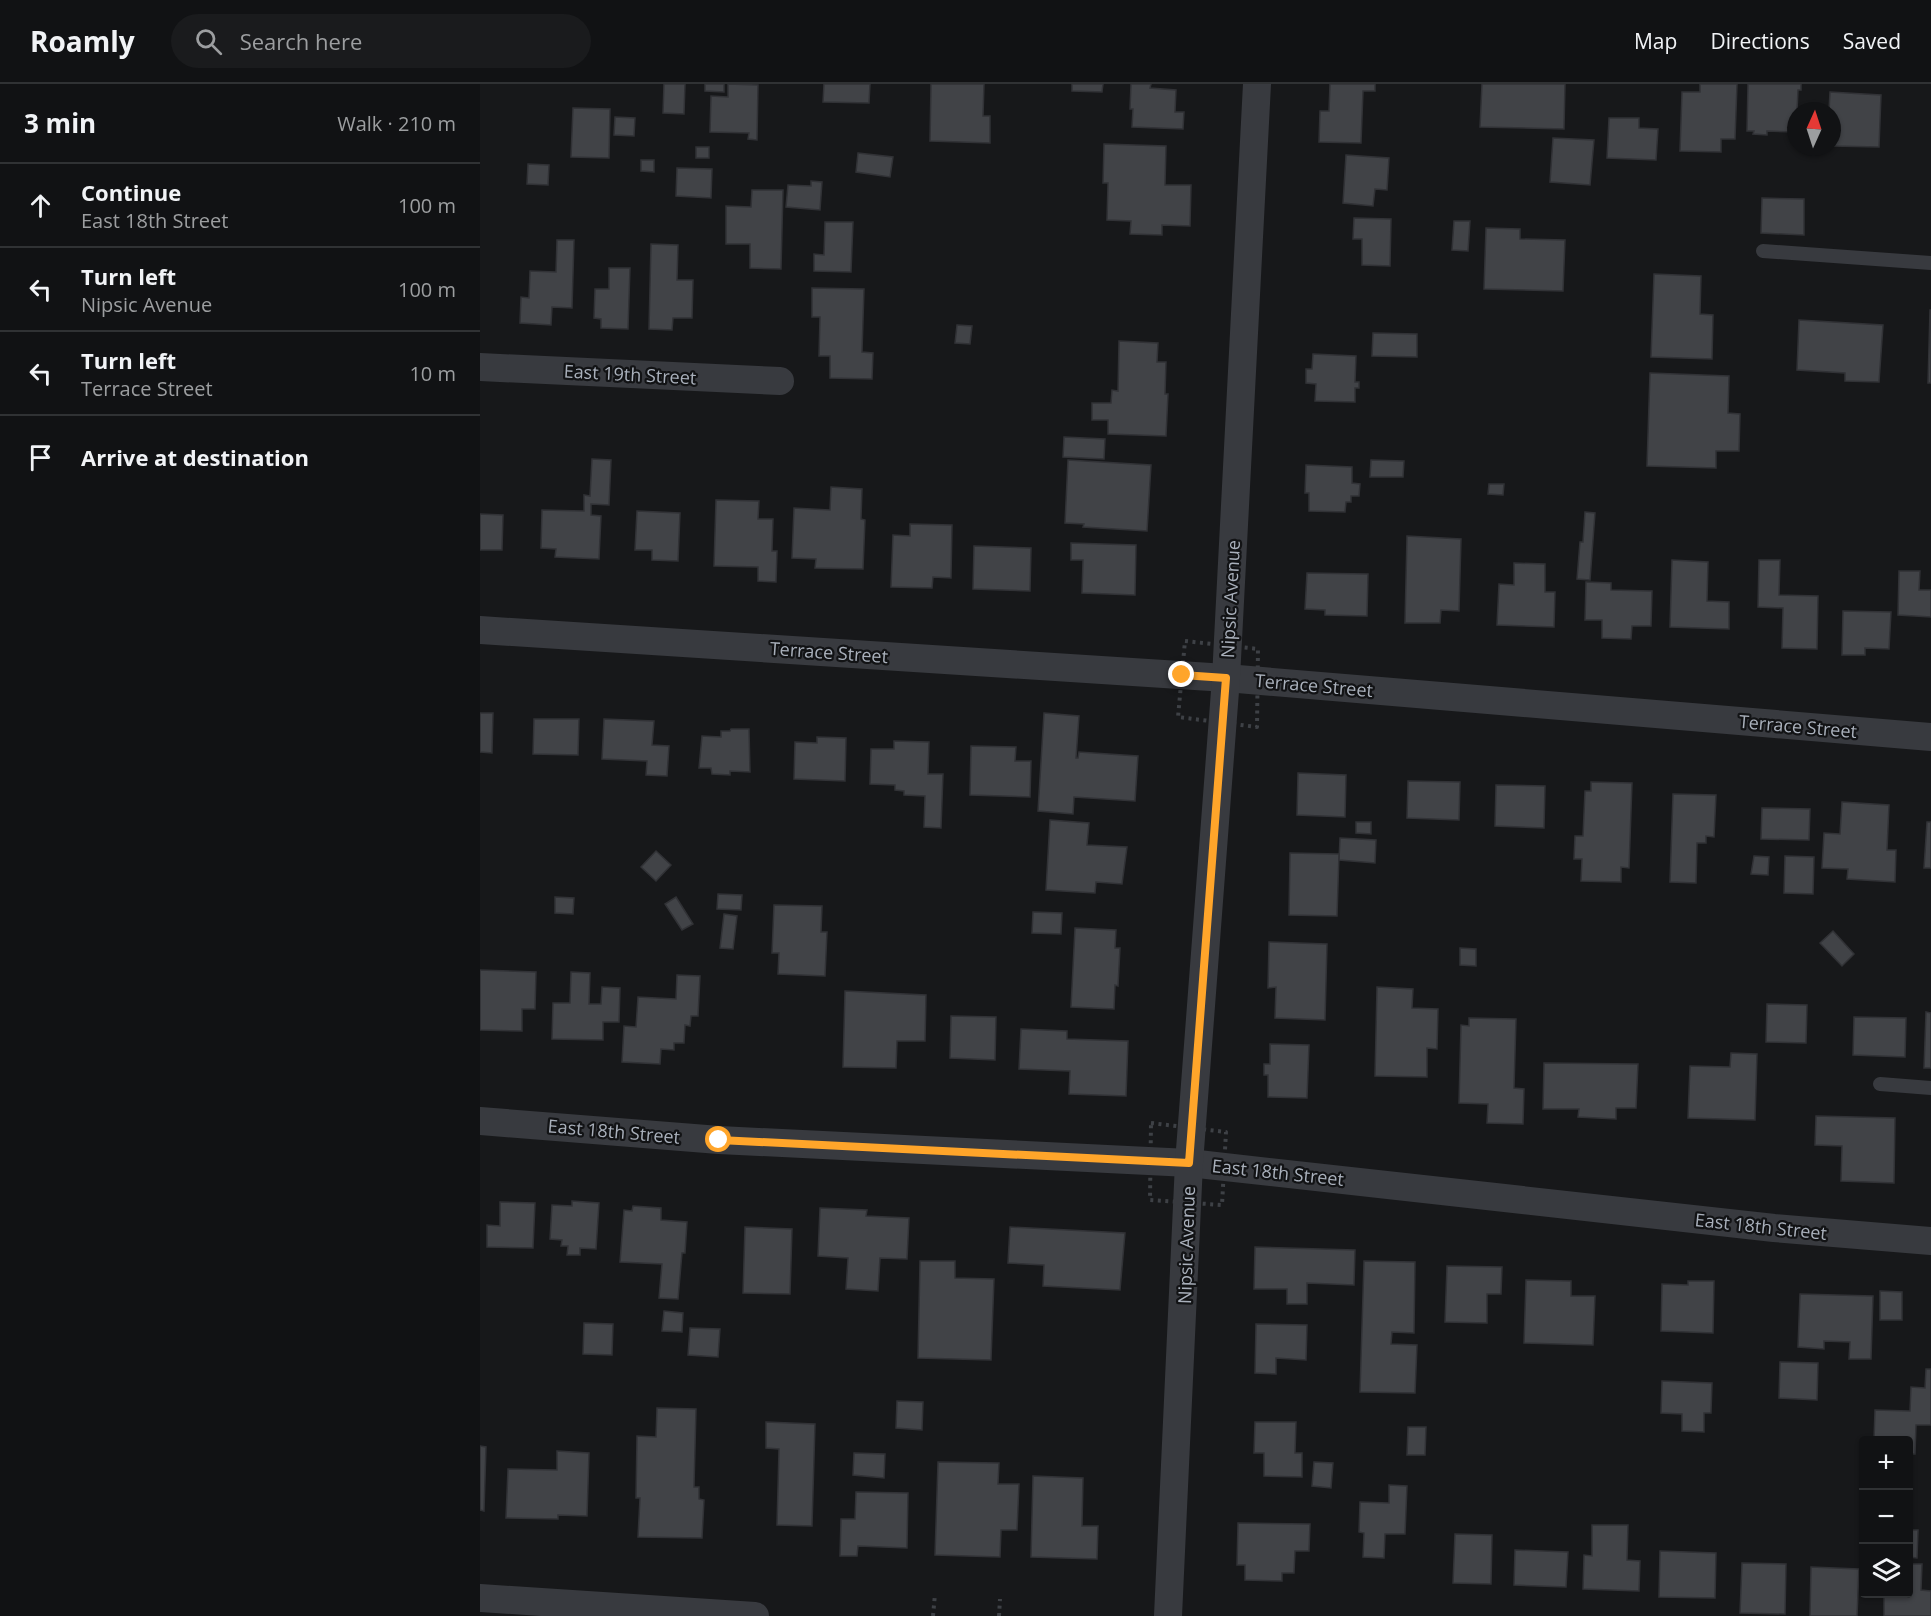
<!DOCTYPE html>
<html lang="en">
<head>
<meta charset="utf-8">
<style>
  :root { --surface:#111214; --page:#1a1b1d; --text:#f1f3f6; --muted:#9c9ea0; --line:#303234 }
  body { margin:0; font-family:"Open Sans",sans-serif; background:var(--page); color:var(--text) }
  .controls { position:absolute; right:18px; bottom:18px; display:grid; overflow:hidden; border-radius:6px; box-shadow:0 2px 4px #0004 }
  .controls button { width:54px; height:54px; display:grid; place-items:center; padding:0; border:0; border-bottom:2px solid var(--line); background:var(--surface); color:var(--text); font:30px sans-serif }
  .compass { position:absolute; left:1307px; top:18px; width:54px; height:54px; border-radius:50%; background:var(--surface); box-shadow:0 2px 4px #0004; rotate:3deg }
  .stop { position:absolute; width:18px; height:18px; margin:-14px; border:4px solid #ffa52a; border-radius:50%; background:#fff }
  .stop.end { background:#ffa52a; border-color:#fff; box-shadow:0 2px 6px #0008 }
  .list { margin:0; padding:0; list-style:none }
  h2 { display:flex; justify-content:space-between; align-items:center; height:78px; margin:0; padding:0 24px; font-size:26px }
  h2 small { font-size:20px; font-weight:400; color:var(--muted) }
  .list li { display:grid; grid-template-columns:39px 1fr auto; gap:18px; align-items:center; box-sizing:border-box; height:84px; padding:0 24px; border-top:2px solid var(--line) }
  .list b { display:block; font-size:22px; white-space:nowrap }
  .list p { margin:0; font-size:20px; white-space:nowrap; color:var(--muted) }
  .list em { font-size:20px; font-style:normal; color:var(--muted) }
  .icon { flex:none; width:33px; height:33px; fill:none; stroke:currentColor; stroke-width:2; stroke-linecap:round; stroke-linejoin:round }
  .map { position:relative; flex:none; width:1451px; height:1532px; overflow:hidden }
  header { display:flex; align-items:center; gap:36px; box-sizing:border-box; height:84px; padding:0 30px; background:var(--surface); border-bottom:2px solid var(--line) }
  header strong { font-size:28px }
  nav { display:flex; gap:33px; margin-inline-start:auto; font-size:21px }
  .search { width:420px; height:54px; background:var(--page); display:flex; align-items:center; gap:15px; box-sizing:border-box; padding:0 21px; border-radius:33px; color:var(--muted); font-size:22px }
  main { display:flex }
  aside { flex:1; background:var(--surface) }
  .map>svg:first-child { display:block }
  .building { fill:#414347; stroke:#313236; stroke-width:1.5 }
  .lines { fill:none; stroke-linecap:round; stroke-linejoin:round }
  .path { stroke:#3e4146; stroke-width:4; stroke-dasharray:3 4.5; stroke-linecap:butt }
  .lane { stroke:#383a3f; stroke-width:14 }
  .street { stroke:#383a3f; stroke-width:28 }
  .route { stroke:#ffa52a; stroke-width:8 }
  .labels { text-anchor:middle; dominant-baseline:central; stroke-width:4.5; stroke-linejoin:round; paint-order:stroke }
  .street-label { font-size:18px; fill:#a9b0bb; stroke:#121315 }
</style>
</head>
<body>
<header>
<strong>Roamly</strong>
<div class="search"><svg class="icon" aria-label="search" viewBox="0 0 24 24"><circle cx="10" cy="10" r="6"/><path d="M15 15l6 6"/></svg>Search here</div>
<nav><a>Map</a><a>Directions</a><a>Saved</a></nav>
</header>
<main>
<aside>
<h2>3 min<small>Walk · 210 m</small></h2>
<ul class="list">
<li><svg class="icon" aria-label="ahead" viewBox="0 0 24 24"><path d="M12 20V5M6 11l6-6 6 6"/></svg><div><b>Continue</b><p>East 18th Street</p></div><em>100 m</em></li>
<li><svg class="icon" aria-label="left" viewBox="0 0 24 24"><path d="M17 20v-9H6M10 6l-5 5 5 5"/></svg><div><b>Turn left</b><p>Nipsic Avenue</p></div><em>100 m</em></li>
<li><svg class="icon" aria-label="left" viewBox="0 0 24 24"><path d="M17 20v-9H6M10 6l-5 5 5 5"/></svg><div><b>Turn left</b><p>Terrace Street</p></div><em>10 m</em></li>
<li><svg class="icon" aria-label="arrive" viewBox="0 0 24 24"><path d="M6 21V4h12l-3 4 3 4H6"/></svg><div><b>Arrive at destination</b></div></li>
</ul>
</aside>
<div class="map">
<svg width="1451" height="1532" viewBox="0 0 1451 1532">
  <rect width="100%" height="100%" fill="#17181a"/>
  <g class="building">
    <polygon points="184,0 205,0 204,30 183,29"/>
    <polygon points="225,0 244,0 244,8 225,7"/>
    <polygon points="248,0 278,1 277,56 268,55 269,49 230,48 231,12 248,13"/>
    <polygon points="344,0 390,0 389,19 343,18"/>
    <polygon points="451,0 504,0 503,32 510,32 510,59 450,57"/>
    <polygon points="592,0 623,0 622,8 592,7"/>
    <polygon points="651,0 671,0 670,4 696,6 695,28 704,28 703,45 652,43 653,25 650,25"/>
    <polygon points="850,0 895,0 895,7 883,7 881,59 839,58 840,27 849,27"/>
    <polygon points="1002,0 1085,0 1084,45 1000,43"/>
    <polygon points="1220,0 1257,0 1255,55 1241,55 1241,68 1200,67 1202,8 1220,8"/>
    <polygon points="1268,0 1321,0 1321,6 1318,6 1316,48 1287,47 1287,51 1273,50 1274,47 1267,47"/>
    <polygon points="1350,8 1401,11 1399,63 1352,62 1352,27 1349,27"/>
    <polygon points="93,24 130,25 129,74 91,73"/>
    <polygon points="135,33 155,34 154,52 134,51"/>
    <polygon points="1129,34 1159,34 1159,44 1178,45 1176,76 1127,74"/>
    <polygon points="1073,54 1114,56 1110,101 1070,98"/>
    <polygon points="624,60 686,62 685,101 711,101 710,142 682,141 682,151 650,150 651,137 627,136 628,99 623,99"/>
    <rect x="216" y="63" width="13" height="11"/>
    <polygon points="378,69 413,73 410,93 376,88"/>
    <polygon points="866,71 909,74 907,106 895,105 893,122 863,119"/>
    <polygon points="161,76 174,76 174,88 161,87"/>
    <polygon points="48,80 69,81 68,101 47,100"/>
    <polygon points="197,84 232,85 231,114 196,112"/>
    <polygon points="331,97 342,98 340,126 306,123 308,101 331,102"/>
    <polygon points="272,106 303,106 301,185 270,184 270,160 246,160 246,122 271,123"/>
    <polygon points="1282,114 1324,115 1324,151 1281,149"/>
    <polygon points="874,134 911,135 910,182 882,181 882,155 873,155"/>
    <polygon points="974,137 990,137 988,167 972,166"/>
    <polygon points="345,138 373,138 371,188 334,187 334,170 344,171"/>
    <polygon points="1006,144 1040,145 1040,155 1085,156 1083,207 1004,205"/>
    <polygon points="77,156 94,156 92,224 72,223 71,241 40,239 41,213 49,214 50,187 76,188"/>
    <polygon points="171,160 198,161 197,196 213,196 212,234 193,234 192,246 169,245"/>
    <polygon points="129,184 150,184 148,245 121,244 121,235 114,234 115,205 129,205"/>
    <polygon points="1174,190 1221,192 1220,230 1233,231 1232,275 1171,273"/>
    <polygon points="332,204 384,205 382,268 393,269 392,295 350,294 350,272 339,272 340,233 332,233"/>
    <polygon points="1450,226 1451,226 1451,299 1448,299"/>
    <polygon points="1319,236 1403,241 1399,298 1365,297 1365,289 1317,286"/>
    <polygon points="477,241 492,242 490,260 475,259"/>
    <polygon points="893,249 937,250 937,273 892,272"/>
    <polygon points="639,257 678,259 677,278 686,278 685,310 688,310 686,352 628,350 628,336 612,336 612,319 631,319 632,306 638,307"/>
    <polygon points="833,270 876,272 875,298 879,298 879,304 875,304 875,318 835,317 836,300 826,299 826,285 832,285"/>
    <polygon points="1170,289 1249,292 1248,329 1260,330 1259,367 1236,367 1236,384 1167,382"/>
    <polygon points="584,353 625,355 624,375 583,373"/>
    <polygon points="112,375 131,376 129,421 111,420 111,431 121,432 119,475 75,473 76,465 61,464 62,426 104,427 104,411 110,412"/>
    <polygon points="588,376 671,381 667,447 603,443 604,440 585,439"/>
    <polygon points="891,376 924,377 923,393 890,393"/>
    <polygon points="826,381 872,383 872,399 880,400 879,412 871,412 871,418 866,418 865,428 829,427 829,409 825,409"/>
    <polygon points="1009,400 1024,400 1023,411 1008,410"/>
    <polygon points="351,403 382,405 381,435 385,436 383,485 335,484 336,475 312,474 314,424 350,426"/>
    <polygon points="236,416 279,417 278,435 293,435 292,467 297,467 296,498 278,497 278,483 234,482"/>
    <polygon points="157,427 200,429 198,477 172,476 172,466 155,466"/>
    <polygon points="1105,428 1115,429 1110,496 1097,495 1100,458 1103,458"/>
    <polygon points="0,430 23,431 22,466 0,466"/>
    <polygon points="430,440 472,441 471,494 453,493 452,504 411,503 413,451 430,452"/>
    <polygon points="927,452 981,455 979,527 961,526 960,539 925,539"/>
    <polygon points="591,459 656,461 655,511 602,509 603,476 591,476"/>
    <polygon points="494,462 551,464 550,507 493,505"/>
    <polygon points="1192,476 1228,478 1227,517 1249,518 1249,545 1190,543"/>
    <polygon points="1279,476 1300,476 1299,511 1338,512 1337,565 1302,564 1303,524 1278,523"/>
    <polygon points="1034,479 1065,480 1065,508 1075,508 1074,543 1017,541 1019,500 1034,501"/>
    <polygon points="1419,487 1440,487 1439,506 1451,506 1451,533 1418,531"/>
    <polygon points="827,489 888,490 887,532 845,531 845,526 825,525"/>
    <polygon points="1106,498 1131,499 1131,506 1172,507 1171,542 1152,542 1151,555 1122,554 1122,536 1105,536"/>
    <polygon points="1363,527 1411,528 1409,565 1385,564 1385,571 1362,571"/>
    <polygon points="0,629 13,629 12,669 0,668"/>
    <polygon points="564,629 599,632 596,674 598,674 599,668 658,672 655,717 594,713 593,730 558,727"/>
    <polygon points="54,635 99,635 98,671 53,670"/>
    <polygon points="124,635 174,637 172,661 189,662 187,692 166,691 167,677 122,675"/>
    <polygon points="251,645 269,645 270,688 250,687 250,691 232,690 231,684 219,684 222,652 241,653 241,647 250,647"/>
    <polygon points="337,653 366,654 365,697 314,695 315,658 337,659"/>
    <polygon points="414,657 449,658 448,690 463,690 461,744 444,743 445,712 424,711 424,707 415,706 415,701 390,700 391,665 414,665"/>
    <polygon points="491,662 536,663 535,677 551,677 550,713 490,711"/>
    <polygon points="818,689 866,691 865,733 817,731"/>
    <polygon points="928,697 980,698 979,736 927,734"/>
    <polygon points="1111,698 1152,699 1149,784 1141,783 1141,798 1101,797 1102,775 1094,775 1095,752 1103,752 1105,707 1111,707"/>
    <polygon points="1016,701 1065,702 1064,744 1015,742"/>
    <polygon points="1193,710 1236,711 1234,753 1226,752 1226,759 1217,759 1216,799 1190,798"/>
    <polygon points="1362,718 1409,721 1407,766 1416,766 1415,798 1367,795 1368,785 1342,784 1344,749 1360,750"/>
    <polygon points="1282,724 1330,725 1329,756 1281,755"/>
    <polygon points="570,736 609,739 607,761 647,763 642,800 616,798 615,809 566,806"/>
    <polygon points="876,738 891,738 891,750 876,749"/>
    <polygon points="1447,738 1451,738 1451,784 1444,784"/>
    <polygon points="860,754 896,756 895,779 859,776"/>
    <polygon points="176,767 191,781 176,797 161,783"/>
    <polygon points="810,769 859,770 857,832 809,831"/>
    <polygon points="1274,772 1289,773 1288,791 1271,790"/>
    <polygon points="1305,772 1334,773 1333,810 1304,809"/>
    <polygon points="238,810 262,811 261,826 237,825"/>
    <polygon points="75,813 94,814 93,830 75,829"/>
    <polygon points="196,813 213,840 202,846 185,820"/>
    <polygon points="294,821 342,822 341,848 347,848 345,892 298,890 299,869 292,869"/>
    <polygon points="553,828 582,829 581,850 552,849"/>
    <polygon points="244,830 257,832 253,865 240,864"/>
    <polygon points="595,844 636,846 635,864 640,864 638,902 635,901 634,925 591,923"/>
    <polygon points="1353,847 1374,870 1362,882 1340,859"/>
    <polygon points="789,858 847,860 845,936 795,934 796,903 788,904"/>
    <polygon points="980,864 996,865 996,882 980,881"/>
    <polygon points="0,886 56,888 55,925 42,925 42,947 0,946"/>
    <polygon points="91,888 110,889 109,920 121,920 122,903 140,904 139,938 123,938 123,956 72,955 73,919 90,919"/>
    <polygon points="197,891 220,892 218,932 211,932 210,942 205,941 204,959 194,959 194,966 181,965 180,980 142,978 144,942 156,943 158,913 196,915"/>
    <polygon points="897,903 933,905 932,924 958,925 957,965 947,964 947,993 895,992"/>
    <polygon points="365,907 446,911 445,957 417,957 416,984 363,983"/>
    <polygon points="1287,920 1327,921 1326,959 1286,958"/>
    <polygon points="1446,928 1451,929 1451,984 1444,984"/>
    <polygon points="471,932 516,933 515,976 470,974"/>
    <polygon points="1374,933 1426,934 1425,973 1373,971"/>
    <polygon points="989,934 1036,935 1034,1004 1044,1005 1043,1040 1007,1039 1008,1020 979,1019 981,941 989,942"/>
    <polygon points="541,945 587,947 587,955 648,957 646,1012 589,1010 590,987 539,985"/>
    <polygon points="790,960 829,961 827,1014 788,1013 788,991 784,991 784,980 790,980"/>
    <polygon points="1251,969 1277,970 1275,1036 1208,1034 1210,982 1250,983"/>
    <polygon points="1064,979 1158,980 1156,1024 1136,1024 1136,1035 1098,1033 1099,1025 1063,1025"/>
    <polygon points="1336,1032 1415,1034 1414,1099 1361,1097 1362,1062 1335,1061"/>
    <polygon points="92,1117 119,1119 116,1165 100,1164 100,1171 87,1171 88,1162 81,1162 82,1156 70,1155 72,1121 92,1122"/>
    <polygon points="20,1118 55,1119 53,1164 7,1163 7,1141 20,1142"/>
    <polygon points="153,1122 181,1124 181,1136 207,1138 205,1169 202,1169 198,1215 179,1214 182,1180 140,1178 144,1126 152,1127"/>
    <polygon points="340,1124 387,1126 386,1132 429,1134 427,1175 400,1174 398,1207 366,1205 368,1174 338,1172"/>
    <polygon points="265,1143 312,1145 310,1210 263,1209"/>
    <polygon points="530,1143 645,1149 640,1206 563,1202 564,1181 528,1179"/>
    <polygon points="775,1163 875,1166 874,1201 827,1199 827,1220 807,1220 807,1205 774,1205"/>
    <polygon points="440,1177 475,1177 475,1194 514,1195 511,1276 438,1274"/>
    <polygon points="884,1177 935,1178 934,1249 912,1248 911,1260 937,1261 935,1309 880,1308"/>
    <polygon points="967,1182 1022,1183 1021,1210 1007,1210 1007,1239 965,1238"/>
    <polygon points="1046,1196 1091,1197 1091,1212 1115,1212 1113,1261 1044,1259"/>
    <polygon points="1208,1197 1234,1197 1233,1249 1181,1247 1182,1200 1208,1201"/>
    <polygon points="1400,1207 1422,1208 1422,1236 1400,1236"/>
    <polygon points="1320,1210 1393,1212 1391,1275 1369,1275 1370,1258 1344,1257 1344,1265 1318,1263"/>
    <polygon points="184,1227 203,1229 202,1248 182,1247"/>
    <polygon points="104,1239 133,1240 132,1271 103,1270"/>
    <polygon points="776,1240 827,1241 826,1276 796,1274 796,1290 775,1289"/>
    <polygon points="210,1244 240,1245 238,1273 208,1271"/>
    <polygon points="1300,1278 1338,1279 1337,1316 1299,1314"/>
    <polygon points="1446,1285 1451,1285 1451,1341 1436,1341 1435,1370 1428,1370 1428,1356 1394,1356 1395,1326 1430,1327 1431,1303 1445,1304"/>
    <polygon points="1182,1297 1232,1299 1231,1329 1224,1329 1224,1348 1202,1347 1202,1330 1181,1329"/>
    <polygon points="417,1317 443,1318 442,1346 416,1344"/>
    <polygon points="177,1324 216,1325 214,1403 219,1403 219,1415 224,1416 222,1454 158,1453 160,1414 156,1414 157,1352 176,1353"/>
    <polygon points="286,1338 335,1340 332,1442 297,1441 299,1365 286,1364"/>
    <polygon points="775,1338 816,1338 815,1369 822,1369 822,1393 784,1392 784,1369 774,1369"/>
    <polygon points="928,1343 946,1343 945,1371 927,1371"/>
    <polygon points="0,1362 6,1363 4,1427 0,1426"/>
    <polygon points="77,1367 109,1369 107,1432 78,1431 78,1435 26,1434 28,1385 77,1386"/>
    <polygon points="374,1369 405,1370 404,1394 373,1391"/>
    <polygon points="458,1378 519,1379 518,1400 539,1400 537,1446 521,1446 520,1473 455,1471"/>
    <polygon points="834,1378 853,1379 851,1404 832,1402"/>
    <polygon points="553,1392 603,1394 602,1442 618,1442 617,1475 551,1473"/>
    <polygon points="909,1401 927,1402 925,1450 905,1450 904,1474 883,1473 884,1449 879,1448 880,1418 909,1419"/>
    <polygon points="376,1408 428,1409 427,1464 378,1462 377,1472 360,1472 361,1435 375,1435"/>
    <polygon points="758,1439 830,1440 829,1467 815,1467 814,1489 802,1489 802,1497 765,1496 765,1481 757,1481"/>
    <polygon points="1112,1441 1148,1441 1147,1476 1160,1477 1159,1507 1103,1505 1104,1471 1112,1472"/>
    <polygon points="1428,1446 1438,1446 1437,1474 1428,1473"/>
    <polygon points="975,1450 1012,1451 1011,1500 973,1499"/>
    <polygon points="1035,1466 1088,1468 1086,1503 1034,1501"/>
    <polygon points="1180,1467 1236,1469 1235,1514 1179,1513"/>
    <polygon points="1262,1479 1306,1480 1305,1530 1260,1529"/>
    <polygon points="1428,1480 1442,1480 1441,1506 1451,1507 1451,1532 1404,1532 1404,1510 1428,1510"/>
    <polygon points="1331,1483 1379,1485 1377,1532 1330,1532"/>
  </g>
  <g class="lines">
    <g class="path">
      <polygon points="705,557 778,565 777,643 698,633"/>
      <polygon points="671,1039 746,1048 742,1121 670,1116"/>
      <polyline points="453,1532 455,1510"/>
      <polyline points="519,1532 520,1515"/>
    </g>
    <g class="lane">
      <polyline points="1283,167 1451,179"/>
      <polyline points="1400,1000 1451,1004"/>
    </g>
    <g class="street">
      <polyline points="0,283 300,297"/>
      <polyline points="0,546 746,594 1451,653"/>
      <polyline points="0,1037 239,1056 709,1079 1294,1144 1451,1157"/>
      <polyline points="0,1514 275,1532"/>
      <polyline points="688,1532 709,1079 746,594 777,0"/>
    </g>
  </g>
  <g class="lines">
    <polyline class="route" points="239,1056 709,1079 746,594 702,591"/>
  </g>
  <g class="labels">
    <g class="street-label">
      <text transform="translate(150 290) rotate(3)">East 19th Street</text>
      <text transform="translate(750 515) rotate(-87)">Nipsic Avenue</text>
      <text transform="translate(349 568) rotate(4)">Terrace Street</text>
      <text transform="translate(834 601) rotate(5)">Terrace Street</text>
      <text transform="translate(1318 642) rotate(5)">Terrace Street</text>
      <text transform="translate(134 1047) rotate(5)">East 18th Street</text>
      <text transform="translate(798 1088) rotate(6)">East 18th Street</text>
      <text transform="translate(1281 1142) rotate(6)">East 18th Street</text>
      <text transform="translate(706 1161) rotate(-88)">Nipsic Avenue</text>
    </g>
  </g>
</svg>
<div class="controls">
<button>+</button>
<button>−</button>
<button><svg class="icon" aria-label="layers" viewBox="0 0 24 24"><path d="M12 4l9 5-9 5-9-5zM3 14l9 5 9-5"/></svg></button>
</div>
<svg class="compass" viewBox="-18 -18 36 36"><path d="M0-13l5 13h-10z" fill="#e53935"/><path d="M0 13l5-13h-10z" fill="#9c9ea0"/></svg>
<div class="stop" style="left:239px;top:1056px"></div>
<div class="stop end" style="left:702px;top:591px"></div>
</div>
</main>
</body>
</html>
